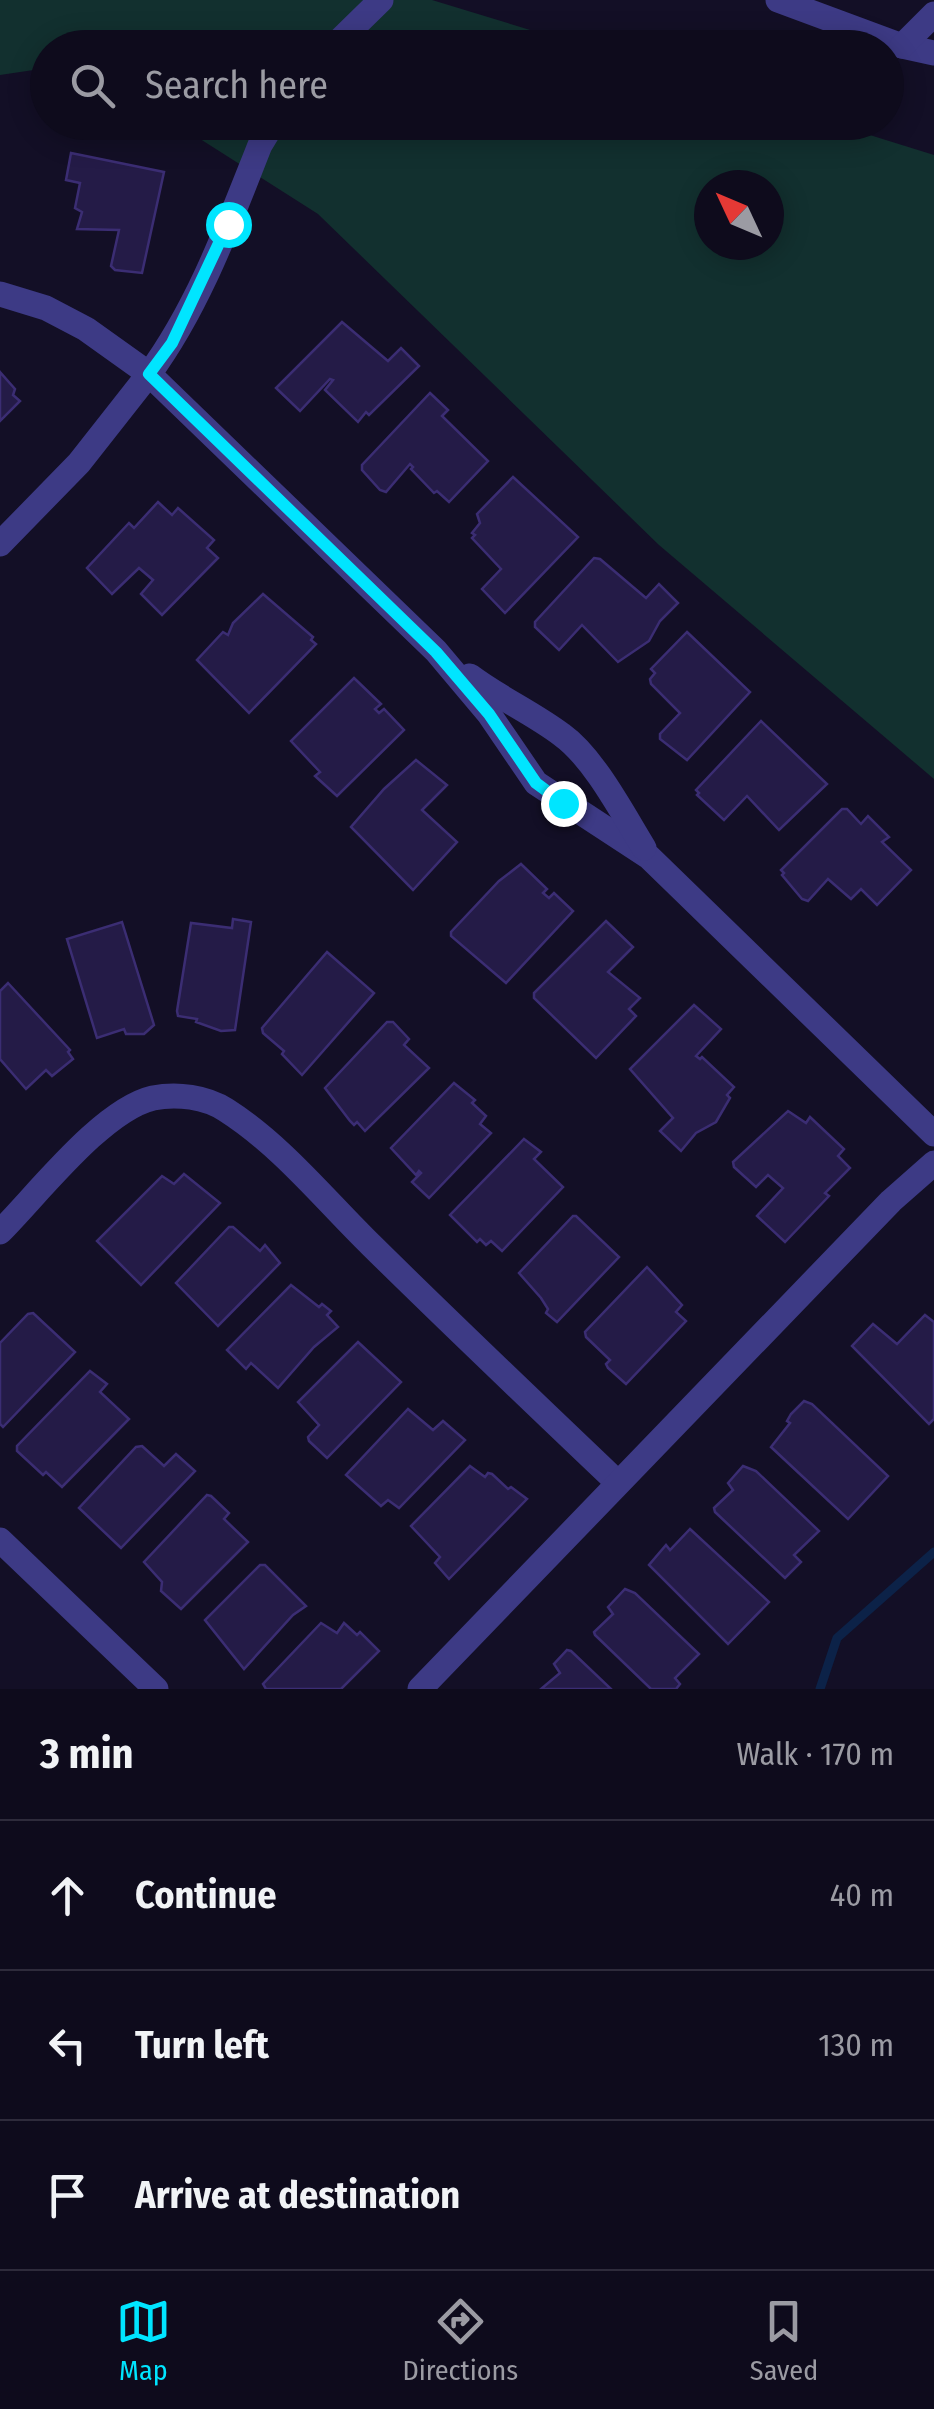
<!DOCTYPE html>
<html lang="en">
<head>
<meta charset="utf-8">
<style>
  :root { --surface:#0e0b1c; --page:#1c1929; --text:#f1f3f6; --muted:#9b9ba3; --line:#2e2b3b; --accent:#00e5ff }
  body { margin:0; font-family:"Fira Sans Condensed",sans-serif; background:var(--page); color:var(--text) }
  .compass { position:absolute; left:694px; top:170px; width:90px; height:90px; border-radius:50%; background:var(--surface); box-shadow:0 5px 25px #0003; rotate:314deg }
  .stop { position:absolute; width:30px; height:30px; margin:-22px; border:8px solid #00e5ff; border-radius:50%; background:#fff }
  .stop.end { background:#00e5ff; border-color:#fff; box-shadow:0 2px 10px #0008 }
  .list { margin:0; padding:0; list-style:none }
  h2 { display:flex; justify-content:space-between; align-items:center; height:130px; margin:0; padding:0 40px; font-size:42px }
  h2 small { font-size:32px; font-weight:400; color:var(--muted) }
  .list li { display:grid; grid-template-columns:65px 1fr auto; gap:30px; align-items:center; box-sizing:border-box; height:150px; padding:0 40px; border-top:2px solid var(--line) }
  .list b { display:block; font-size:38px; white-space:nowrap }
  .list em { font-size:32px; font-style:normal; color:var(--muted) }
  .icon { flex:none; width:55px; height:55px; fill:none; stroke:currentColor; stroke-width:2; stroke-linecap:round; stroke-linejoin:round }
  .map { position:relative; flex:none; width:934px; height:1689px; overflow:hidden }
  .search { position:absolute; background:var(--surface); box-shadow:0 5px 25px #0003; left:30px; right:30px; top:30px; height:110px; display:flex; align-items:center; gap:25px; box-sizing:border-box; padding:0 35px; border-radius:55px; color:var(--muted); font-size:38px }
  .sheet { height:580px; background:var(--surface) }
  nav { display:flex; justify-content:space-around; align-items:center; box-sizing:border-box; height:140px; border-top:2px solid var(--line); background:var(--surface); font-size:28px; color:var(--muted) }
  nav a { display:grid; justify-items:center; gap:5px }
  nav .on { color:var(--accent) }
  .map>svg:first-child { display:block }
  .green { fill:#12302f; fill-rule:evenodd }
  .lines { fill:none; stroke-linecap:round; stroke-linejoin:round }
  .stream { stroke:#0c2248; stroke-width:9 }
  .building { fill:#241b47; stroke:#3b2d73; stroke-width:2.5 }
  .minor { stroke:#3d3a85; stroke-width:25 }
  .route { stroke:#00e5ff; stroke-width:12 }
</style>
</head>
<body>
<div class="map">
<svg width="934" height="1689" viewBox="0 0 934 1689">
  <rect width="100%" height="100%" fill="#130f26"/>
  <g class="green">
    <polygon points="0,0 432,0 586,47 48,48 47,68 0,75"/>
    <path d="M828,122L934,155V779L659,545L318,214L175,123ZM709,185H769V245H709Z"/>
  </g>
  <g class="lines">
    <polyline class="stream" points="820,1689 837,1638 934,1552"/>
  </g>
  <g class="building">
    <polygon points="71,153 164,172 142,273 115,270 111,266 119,230 77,229 82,212 75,208 80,183 66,180"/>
    <polygon points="342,322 388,361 401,348 419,366 369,415 366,412 358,422 325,390 333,380 330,379 300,411 276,388"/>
    <polygon points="0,372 15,389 13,395 20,401 0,421"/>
    <polygon points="430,393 448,410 442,416 488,461 449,502 437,491 434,493 411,469 413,467 410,464 386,492 380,490 362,470 362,465"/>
    <polygon points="513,477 578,537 505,613 482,589 501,569 472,538 475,535 472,533 480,523 477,514"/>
    <polygon points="158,502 172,515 178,508 214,540 207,548 218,558 162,615 141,594 153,580 139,568 112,594 87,568 129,523 134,528"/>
    <polygon points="594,558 600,559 646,598 659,584 678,603 660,621 649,641 618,662 582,625 559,650 535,627 535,622"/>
    <polygon points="263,594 313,637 311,640 316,644 249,713 197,660 223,632 228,635 233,623"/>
    <polygon points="687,632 750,692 687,760 660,739 660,734 680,713 651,684 650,679 655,673 651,669"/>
    <polygon points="354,678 381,704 375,709 379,713 384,709 404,730 337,796 315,776 320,772 291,741"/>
    <polygon points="761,721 827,784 779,830 747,796 724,820 697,795 699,793 696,790"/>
    <polygon points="416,760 447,785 422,810 457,842 413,890 351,827 384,789"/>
    <polygon points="842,809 847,809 861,824 868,816 889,837 882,842 911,870 877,905 861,889 851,899 828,879 808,901 802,899 782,875 784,873 781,870"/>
    <polygon points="521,864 547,889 543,893 549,898 554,893 573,911 506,983 451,936 451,932 499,881"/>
    <polygon points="233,919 251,922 235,1030 221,1031 196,1022 197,1019 178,1016 177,1011 191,923 232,928"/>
    <polygon points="606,921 633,947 608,972 640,998 629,1009 636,1016 596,1058 534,998 534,993"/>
    <polygon points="122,922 154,1025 144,1034 126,1034 124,1029 97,1038 67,939"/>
    <polygon points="327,952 374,993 302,1075 282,1054 284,1051 263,1033 262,1028"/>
    <polygon points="8,983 70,1050 68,1052 73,1059 52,1076 46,1070 26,1089 0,1059 0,991"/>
    <polygon points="694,1005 721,1029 696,1056 700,1059 702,1057 734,1087 727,1095 730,1098 716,1122 696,1133 681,1151 660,1131 673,1118 630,1069"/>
    <polygon points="387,1022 393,1022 409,1039 404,1045 429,1068 365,1131 357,1122 354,1125 350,1121 325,1088"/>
    <polygon points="454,1083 475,1100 472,1103 486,1116 480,1124 491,1133 429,1198 412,1182 421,1173 419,1171 416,1175 391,1148"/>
    <polygon points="788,1111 806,1123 810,1117 844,1149 838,1156 850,1168 825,1193 829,1196 785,1242 757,1216 783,1188 768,1175 756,1187 734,1167 733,1162"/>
    <polygon points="524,1139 541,1152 534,1159 563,1187 502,1251 491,1241 486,1245 480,1239 477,1242 450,1215"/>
    <polygon points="184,1174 220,1203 141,1285 97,1241 162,1176 174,1184"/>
    <polygon points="573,1216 576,1216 619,1257 557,1322 546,1313 548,1309 541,1298 519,1273"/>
    <polygon points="229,1227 233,1227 260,1251 265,1245 280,1263 218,1326 176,1283"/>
    <polygon points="647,1267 682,1305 676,1312 686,1321 626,1384 608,1368 606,1364 610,1360 586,1337 585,1332"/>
    <polygon points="291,1285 319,1307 322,1304 331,1311 327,1315 338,1327 314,1347 278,1388 251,1363 246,1369 227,1350"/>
    <polygon points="33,1313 75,1352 3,1427 0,1424 0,1343 28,1314"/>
    <polygon points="925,1315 934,1322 934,1419 929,1424 852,1346 873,1324 897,1344"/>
    <polygon points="358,1342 401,1382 327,1458 309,1441 308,1437 319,1425 298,1402"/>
    <polygon points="90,1371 107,1384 100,1392 129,1419 62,1487 46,1472 43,1475 17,1451 17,1446"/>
    <polygon points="804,1401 812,1404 888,1476 848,1519 771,1447 790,1423 787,1421 791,1414"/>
    <polygon points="408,1409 433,1430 443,1421 465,1440 399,1508 388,1500 381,1506 346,1475"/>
    <polygon points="142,1446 164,1466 176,1454 195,1471 121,1548 79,1508 136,1447"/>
    <polygon points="470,1466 485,1477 488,1473 492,1474 508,1489 511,1487 527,1499 449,1579 435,1563 440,1557 411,1526"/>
    <polygon points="743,1466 756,1471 819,1531 794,1555 801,1562 785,1578 715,1512 714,1508 733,1490 728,1483"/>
    <polygon points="207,1495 211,1496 229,1513 224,1519 248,1542 181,1609 161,1591 162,1582 144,1562"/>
    <polygon points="690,1529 769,1602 728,1644 649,1565 666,1545 670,1550"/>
    <polygon points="260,1565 265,1565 306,1606 293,1615 244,1669 205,1620"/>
    <polygon points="625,1589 635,1593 699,1654 675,1678 680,1684 676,1689 651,1689 595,1635 594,1632 613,1614 608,1607"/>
    <polygon points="321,1623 337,1633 344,1623 357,1635 360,1632 379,1651 341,1689 266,1689 263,1684"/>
    <polygon points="567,1650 571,1651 611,1689 541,1689 560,1673 554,1664"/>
  </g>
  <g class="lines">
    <g class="minor">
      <polyline points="778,0 902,46 934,53"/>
      <polyline points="902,46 934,14"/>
      <polyline points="332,48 381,0"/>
      <path d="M274,122L260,145C229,223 199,306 149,374L436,651L489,714L536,783L649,857L934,1134"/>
      <polyline points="0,294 46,308 86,329 149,374 79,463 0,544"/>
      <path d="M470,676C499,698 533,713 562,735C594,758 623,814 644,848"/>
      <path d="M0,1232C38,1194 102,1110 153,1098C177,1093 206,1097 226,1110C281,1145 325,1200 371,1245C452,1325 535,1404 618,1483"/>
      <polyline points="0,1540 156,1689"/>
      <polyline points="420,1689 891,1201 934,1163"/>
    </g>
  </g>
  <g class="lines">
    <polyline class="route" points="228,224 172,343 149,374 436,652 489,714 536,783 563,803"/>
  </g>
</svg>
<svg class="compass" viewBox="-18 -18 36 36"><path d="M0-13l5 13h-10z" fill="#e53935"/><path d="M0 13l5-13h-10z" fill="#9b9ba3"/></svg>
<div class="stop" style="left:228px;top:224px"></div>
<div class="stop end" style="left:563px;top:803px"></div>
<div class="search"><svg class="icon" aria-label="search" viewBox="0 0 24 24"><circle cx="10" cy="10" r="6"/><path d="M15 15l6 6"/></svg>Search here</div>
</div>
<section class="sheet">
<h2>3 min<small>Walk · 170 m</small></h2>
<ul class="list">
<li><svg class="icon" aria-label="ahead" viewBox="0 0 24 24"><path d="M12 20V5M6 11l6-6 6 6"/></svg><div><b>Continue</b></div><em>40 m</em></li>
<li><svg class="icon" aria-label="left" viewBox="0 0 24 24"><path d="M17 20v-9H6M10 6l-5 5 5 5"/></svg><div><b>Turn left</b></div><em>130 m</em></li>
<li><svg class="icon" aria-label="arrive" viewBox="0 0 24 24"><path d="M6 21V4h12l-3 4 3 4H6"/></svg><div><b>Arrive at destination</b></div></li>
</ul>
</section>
<nav>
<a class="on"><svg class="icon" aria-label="map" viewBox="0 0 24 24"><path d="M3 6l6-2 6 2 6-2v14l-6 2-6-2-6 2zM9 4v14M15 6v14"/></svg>Map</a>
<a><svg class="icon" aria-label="directions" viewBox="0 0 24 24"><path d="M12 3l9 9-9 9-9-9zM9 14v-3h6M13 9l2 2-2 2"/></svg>Directions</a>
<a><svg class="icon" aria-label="saved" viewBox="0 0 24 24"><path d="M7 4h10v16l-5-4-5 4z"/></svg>Saved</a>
</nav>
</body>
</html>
